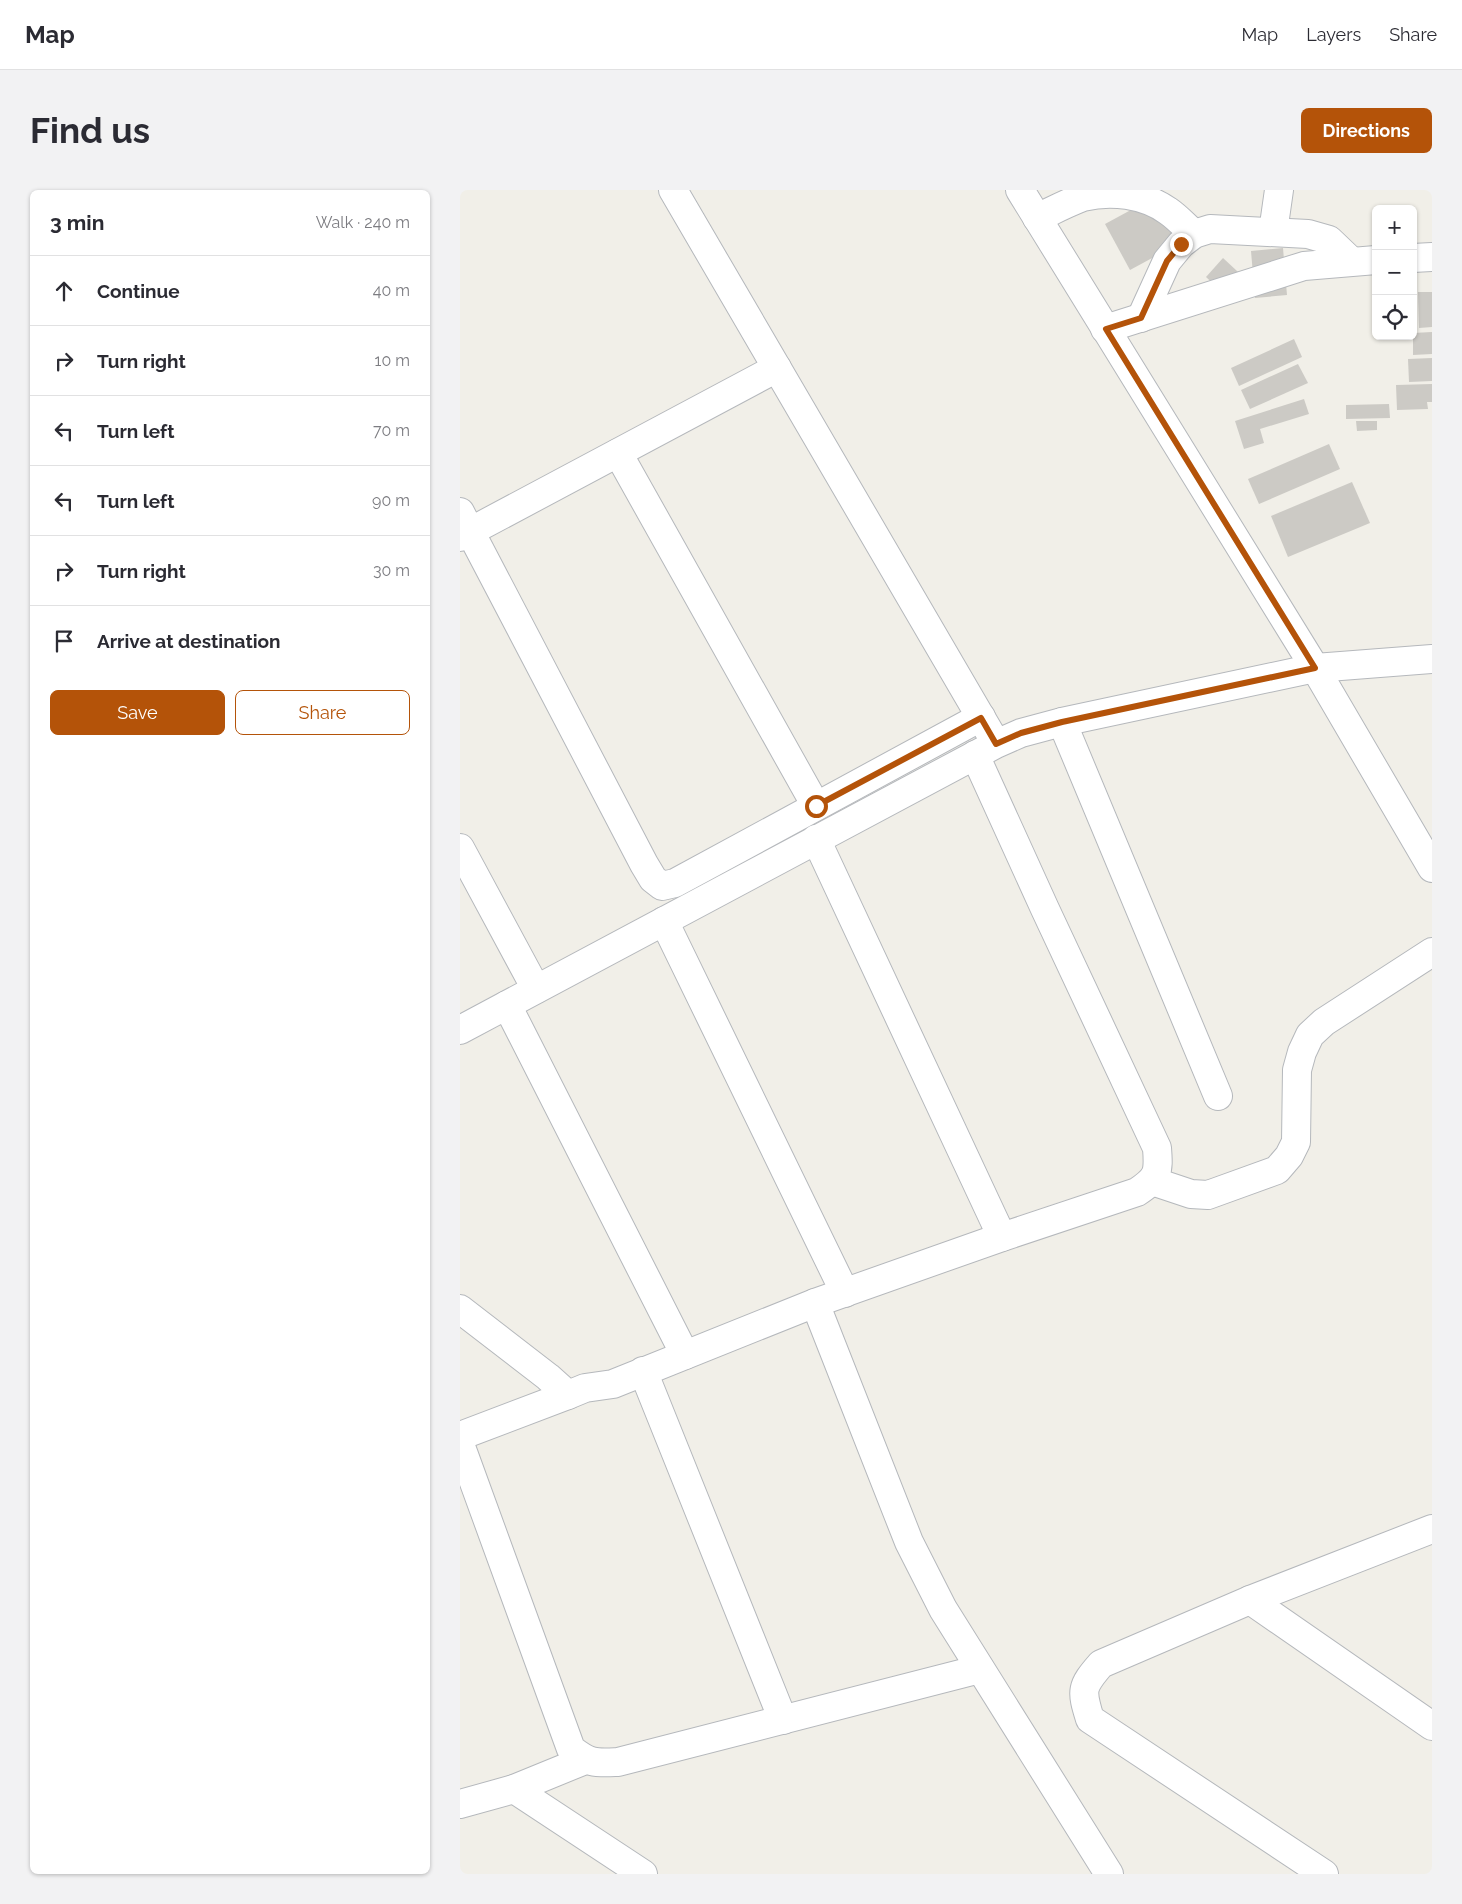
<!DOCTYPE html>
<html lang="en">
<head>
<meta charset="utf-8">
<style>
  :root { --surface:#fff; --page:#f2f2f3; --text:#2b2b33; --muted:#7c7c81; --line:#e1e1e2; --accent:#b45309 }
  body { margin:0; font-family:Raleway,sans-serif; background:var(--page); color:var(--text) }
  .controls { position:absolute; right:15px; top:15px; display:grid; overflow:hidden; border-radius:8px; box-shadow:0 1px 4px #0004 }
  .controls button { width:45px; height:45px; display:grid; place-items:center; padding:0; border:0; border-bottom:1px solid var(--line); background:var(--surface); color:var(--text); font:25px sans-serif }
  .stop { position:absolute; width:15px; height:15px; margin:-11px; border:4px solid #b45309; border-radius:50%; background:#fff }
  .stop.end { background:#b45309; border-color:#fff; box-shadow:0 1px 5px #0008 }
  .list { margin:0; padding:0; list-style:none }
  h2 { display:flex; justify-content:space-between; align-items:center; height:65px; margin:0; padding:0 20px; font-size:21px }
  h2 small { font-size:16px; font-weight:400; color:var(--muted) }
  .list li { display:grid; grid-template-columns:32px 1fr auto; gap:15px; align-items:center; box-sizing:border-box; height:70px; padding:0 20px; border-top:1px solid var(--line) }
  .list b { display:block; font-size:19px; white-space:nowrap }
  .list em { font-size:16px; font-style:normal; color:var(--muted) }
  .actions { display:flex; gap:10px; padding:15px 20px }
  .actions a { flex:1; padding:11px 0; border:1px solid var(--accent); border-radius:8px; text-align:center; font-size:18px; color:var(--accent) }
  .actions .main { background:var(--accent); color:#fff }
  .icon { flex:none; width:28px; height:28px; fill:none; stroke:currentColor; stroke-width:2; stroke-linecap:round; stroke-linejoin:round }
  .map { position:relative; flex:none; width:972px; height:1684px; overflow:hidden; border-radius:8px }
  header { display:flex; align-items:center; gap:30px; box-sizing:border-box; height:70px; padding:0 25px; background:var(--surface); border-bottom:1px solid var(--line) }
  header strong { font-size:24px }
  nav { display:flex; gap:28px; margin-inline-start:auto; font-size:18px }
  .intro { display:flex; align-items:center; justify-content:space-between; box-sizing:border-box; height:120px; padding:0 30px }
  h1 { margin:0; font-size:35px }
  .button { padding:12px 22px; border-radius:8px; background:var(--accent); color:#fff; font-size:18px; font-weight:700 }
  main { display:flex; gap:30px; padding:0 30px }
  aside { flex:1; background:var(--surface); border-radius:8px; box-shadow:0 1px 4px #0004 }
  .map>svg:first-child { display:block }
  .building { fill:#cccac5 }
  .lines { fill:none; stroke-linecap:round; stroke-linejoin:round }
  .minor-casing { stroke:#b5b8bc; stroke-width:30 }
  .minor { stroke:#fff; stroke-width:28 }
  .route { stroke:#b45309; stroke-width:6 }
</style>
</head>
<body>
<header>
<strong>Map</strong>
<nav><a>Map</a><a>Layers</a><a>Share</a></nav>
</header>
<div class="intro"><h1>Find us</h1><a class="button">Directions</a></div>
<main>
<aside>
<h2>3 min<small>Walk · 240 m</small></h2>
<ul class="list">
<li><svg class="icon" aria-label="ahead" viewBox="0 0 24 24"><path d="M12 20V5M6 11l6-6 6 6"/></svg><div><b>Continue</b></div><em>40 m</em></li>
<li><svg class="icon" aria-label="right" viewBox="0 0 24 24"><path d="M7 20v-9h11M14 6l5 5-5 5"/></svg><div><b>Turn right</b></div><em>10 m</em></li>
<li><svg class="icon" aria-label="left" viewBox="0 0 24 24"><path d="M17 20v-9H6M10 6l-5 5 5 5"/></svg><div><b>Turn left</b></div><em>70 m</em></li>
<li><svg class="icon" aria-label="left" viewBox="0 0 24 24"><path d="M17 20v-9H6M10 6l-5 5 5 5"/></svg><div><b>Turn left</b></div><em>90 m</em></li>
<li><svg class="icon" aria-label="right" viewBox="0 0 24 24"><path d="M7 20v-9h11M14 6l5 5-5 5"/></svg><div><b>Turn right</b></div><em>30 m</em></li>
<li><svg class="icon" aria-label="arrive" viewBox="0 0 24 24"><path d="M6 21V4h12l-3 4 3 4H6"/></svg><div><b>Arrive at destination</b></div></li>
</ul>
<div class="actions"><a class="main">Save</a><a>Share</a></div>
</aside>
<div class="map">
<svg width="972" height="1684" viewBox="0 0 972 1684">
  <rect width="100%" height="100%" fill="#f1efe8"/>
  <g class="building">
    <polygon points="693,8 729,48 670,80 645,34"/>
    <polygon points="823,58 827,105 795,108 791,61"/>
    <polygon points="763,68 791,94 774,113 746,87"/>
    <polygon points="958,102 972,102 972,137 959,138"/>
    <polygon points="972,142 972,164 953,165 953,143"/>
    <polygon points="834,149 842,167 779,196 771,178"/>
    <polygon points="972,168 972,191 949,192 948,169"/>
    <polygon points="838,174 848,193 790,219 781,200"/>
    <polygon points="972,194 972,212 967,212 968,219 937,220 936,195"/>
    <polygon points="844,209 849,224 800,239 804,253 784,259 775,231"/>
    <polygon points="929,214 930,228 886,229 886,215"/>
    <polygon points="896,231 917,231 917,240 897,241"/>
    <polygon points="869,254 880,279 799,314 788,289"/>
    <polygon points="892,292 910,333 828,367 811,326"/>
  </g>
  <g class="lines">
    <defs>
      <g id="minor">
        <polyline points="213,0 530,543"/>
        <polyline points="560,0 855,478 972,678"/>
        <path d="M577,28C592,21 607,13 623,7C651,0 684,4 708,21C717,27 725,36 734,44"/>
        <polyline points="813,42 819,0"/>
        <polyline points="953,68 972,67"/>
        <polyline points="681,128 707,71 721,54 734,44 750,39 848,44 869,50 891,71"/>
        <polyline points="645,139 844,76 916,70"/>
        <polyline points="158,263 356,616"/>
        <polyline points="0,322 184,674 193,689 202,696 215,693 521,527"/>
        <polyline points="0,347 317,178"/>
        <polyline points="602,532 758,906"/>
        <polyline points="356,649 542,1047"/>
        <polyline points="0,658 76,799"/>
        <polyline points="204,731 385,1103"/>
        <polyline points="47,815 225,1165"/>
        <polyline points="0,840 536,554 561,543 602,532 855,478 972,469"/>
        <polyline points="692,991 731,1004 748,1005 817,980 829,966 836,952 837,880 842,862 850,845 864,832 972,762"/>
        <path d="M355,1113L542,1047L677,1002C698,988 699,983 697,958L585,719L515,565"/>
        <polyline points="0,1119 88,1187 108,1205 125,1198 153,1194 355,1113 449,1352 483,1419 649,1684"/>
        <polyline points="183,1181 323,1530"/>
        <polyline points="0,1246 108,1205"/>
        <path d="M0,1254L111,1559C130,1574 135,1573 158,1572L520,1479"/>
        <polyline points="790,1410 972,1536"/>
        <polyline points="54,1599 183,1684"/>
        <polyline points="0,1614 54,1599 125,1570"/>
        <path d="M864,1684L630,1529C621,1500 621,1497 641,1474L790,1410L972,1339"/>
      </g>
    </defs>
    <use href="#minor" class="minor-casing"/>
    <use href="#minor" class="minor"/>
  </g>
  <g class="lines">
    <polyline class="route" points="356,616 521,528 536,554 561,543 602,532 855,478 646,139 681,128 707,71 721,54"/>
  </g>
</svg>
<div class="controls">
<button>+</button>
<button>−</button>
<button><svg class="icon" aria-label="locate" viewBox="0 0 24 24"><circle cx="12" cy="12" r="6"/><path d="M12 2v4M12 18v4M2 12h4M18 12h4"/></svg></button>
</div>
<div class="stop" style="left:356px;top:616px"></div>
<div class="stop end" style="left:721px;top:54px"></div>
</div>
</main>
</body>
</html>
